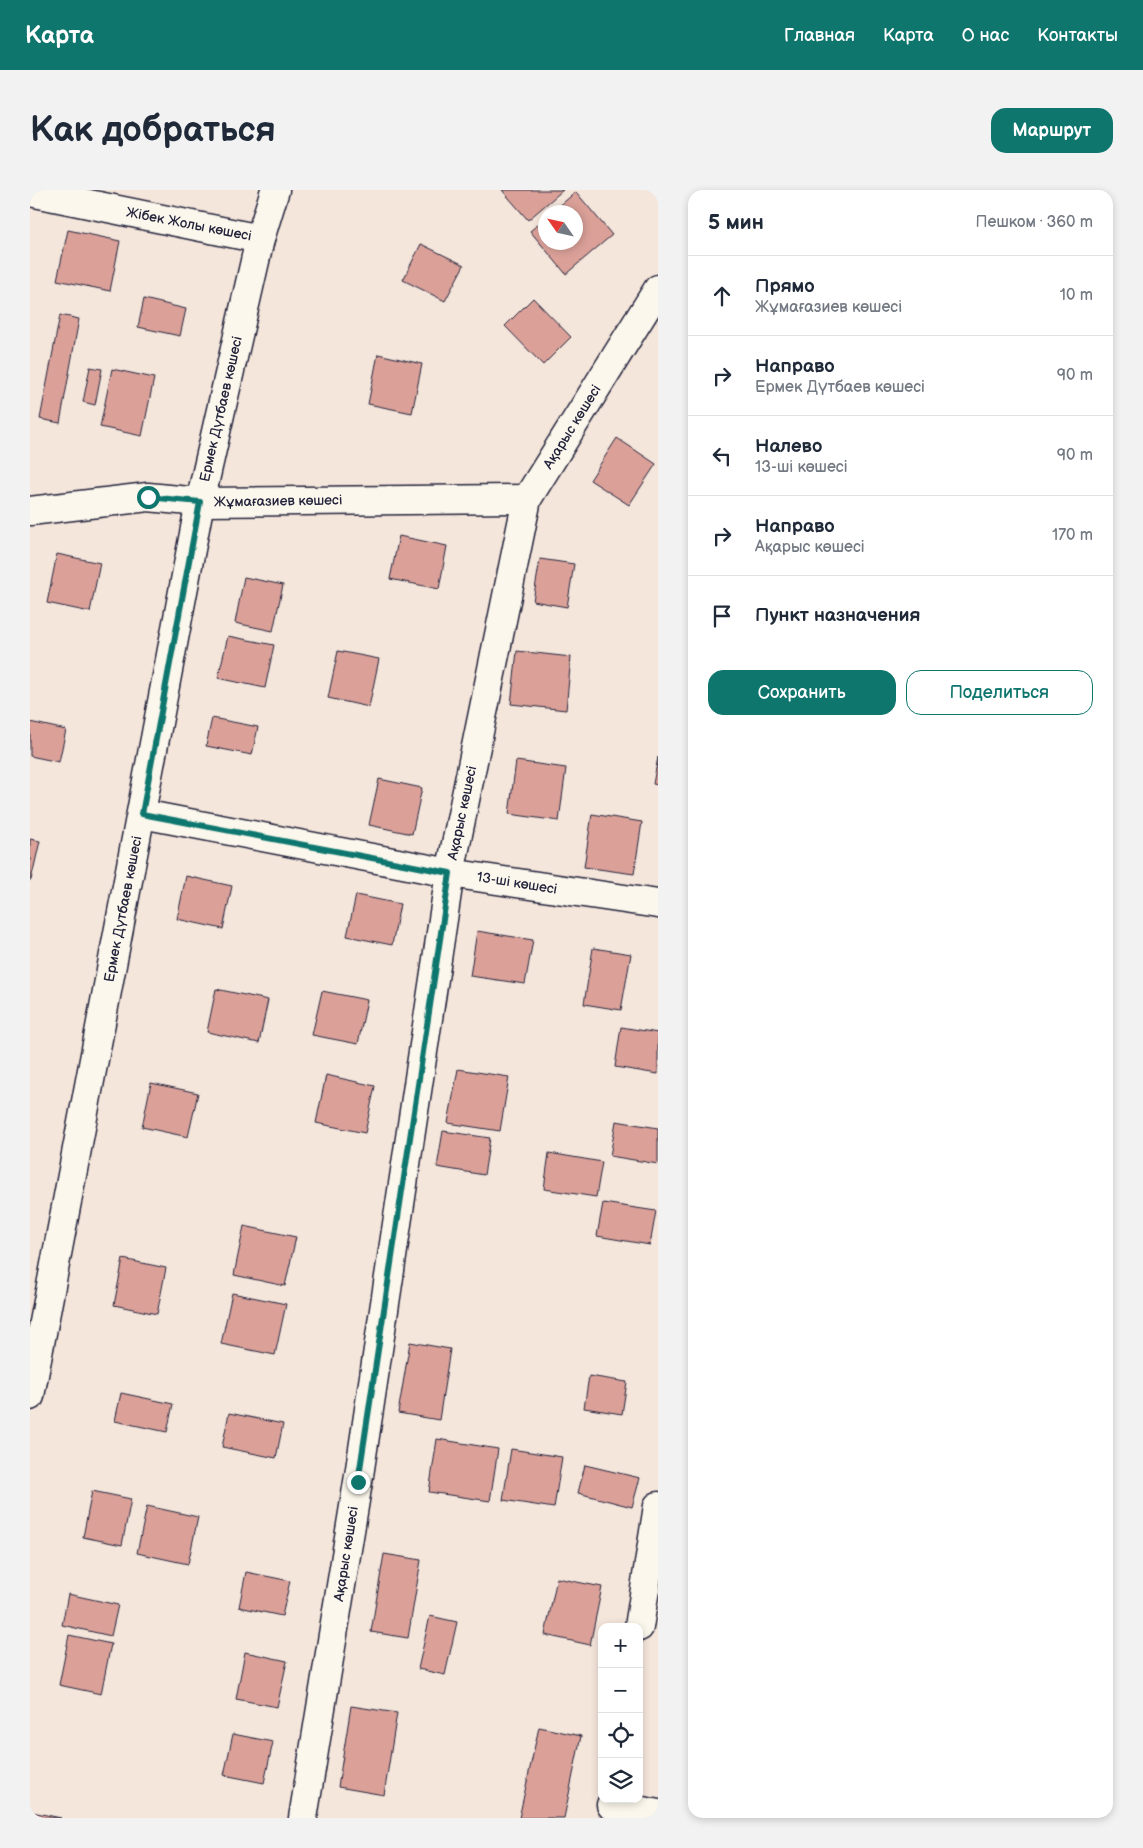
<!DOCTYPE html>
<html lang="ru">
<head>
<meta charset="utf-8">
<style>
  :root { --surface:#fff; --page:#f2f2f3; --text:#1f2937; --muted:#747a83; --line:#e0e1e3; --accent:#0f766e }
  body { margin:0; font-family:"Balsamiq Sans",sans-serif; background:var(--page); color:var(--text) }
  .controls { position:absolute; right:15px; bottom:15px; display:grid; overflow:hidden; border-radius:10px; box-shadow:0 2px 8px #0003 }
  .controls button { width:45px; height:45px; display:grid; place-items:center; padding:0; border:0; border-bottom:1px solid var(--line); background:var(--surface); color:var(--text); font:25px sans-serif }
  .compass { position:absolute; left:508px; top:15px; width:45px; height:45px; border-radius:50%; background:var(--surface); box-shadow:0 2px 8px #0003; rotate:304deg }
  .stop { position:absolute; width:15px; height:15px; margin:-11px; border:4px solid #0f766e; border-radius:50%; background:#fff }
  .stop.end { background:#0f766e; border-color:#fff; box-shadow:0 1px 5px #0008 }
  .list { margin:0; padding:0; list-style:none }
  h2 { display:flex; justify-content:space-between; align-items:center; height:65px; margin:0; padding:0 20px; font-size:21px }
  h2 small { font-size:16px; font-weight:400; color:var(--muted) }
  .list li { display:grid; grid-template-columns:32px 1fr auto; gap:15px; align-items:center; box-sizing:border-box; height:80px; padding:0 20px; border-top:1px solid var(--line) }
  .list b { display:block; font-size:19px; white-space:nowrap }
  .list p { margin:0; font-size:16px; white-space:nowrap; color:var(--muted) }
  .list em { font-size:16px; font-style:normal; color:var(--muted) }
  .actions { display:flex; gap:10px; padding:15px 20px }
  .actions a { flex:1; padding:11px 0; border:1px solid var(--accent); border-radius:15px; text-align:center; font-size:18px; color:var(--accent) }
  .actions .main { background:var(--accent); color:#fff }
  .icon { flex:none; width:28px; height:28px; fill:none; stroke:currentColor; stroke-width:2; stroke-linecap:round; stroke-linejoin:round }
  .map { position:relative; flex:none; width:628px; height:1628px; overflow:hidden; border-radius:15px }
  header { display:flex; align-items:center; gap:30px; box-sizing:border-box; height:70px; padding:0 25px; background:var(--accent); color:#fff }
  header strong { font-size:24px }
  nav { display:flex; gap:28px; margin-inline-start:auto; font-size:18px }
  .intro { display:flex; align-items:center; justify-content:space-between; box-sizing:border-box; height:120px; padding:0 30px }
  h1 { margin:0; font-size:35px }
  .button { padding:12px 22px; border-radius:15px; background:var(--accent); color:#fff; font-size:18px; font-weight:700 }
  main { display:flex; gap:30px; padding:0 30px }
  aside { flex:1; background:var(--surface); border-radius:15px; box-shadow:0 2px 8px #0003 }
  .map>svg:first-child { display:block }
  .building { fill:#dba199; stroke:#22223b }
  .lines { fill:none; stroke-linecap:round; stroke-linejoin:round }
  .minor-casing { stroke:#22223b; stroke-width:31 }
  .minor { stroke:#fbf7ec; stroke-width:28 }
  .route { stroke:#0f766e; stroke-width:6 }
  .labels { text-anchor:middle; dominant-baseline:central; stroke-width:4; stroke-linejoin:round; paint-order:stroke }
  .street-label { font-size:14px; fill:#22223b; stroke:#fbf7ec }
</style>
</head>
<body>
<header>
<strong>Карта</strong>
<nav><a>Главная</a><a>Карта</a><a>О нас</a><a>Контакты</a></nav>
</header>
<div class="intro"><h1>Как добраться</h1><a class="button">Маршрут</a></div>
<main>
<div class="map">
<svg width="628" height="1628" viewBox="0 0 628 1628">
  <rect width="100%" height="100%" fill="#f5e6db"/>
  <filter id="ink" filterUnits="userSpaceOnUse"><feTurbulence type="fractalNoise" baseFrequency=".02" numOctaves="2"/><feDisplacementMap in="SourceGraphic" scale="10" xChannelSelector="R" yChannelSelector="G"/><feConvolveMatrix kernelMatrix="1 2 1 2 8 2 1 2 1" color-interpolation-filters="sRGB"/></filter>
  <g filter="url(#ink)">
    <g class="building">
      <polygon points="472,0 533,0 498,30"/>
      <polygon points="546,2 582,45 536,84 500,41 516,28 516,52 546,52 546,22 522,22"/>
      <polygon points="38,40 90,51 80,101 27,90"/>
      <polygon points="391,54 434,75 415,111 373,90"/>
      <polygon points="503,108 541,147 513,175 475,136"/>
      <polygon points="114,109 156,119 150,146 108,137"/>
      <polygon points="30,125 49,129 30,233 10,229"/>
      <polygon points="348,164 392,174 382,223 338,214"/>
      <polygon points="60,177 72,179 65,215 53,212"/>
      <polygon points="82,179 124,188 112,246 70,237"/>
      <polygon points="587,248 626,274 599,315 560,290"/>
      <polygon points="369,346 417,356 409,399 360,389"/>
      <polygon points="27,364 70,373 60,422 17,413"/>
      <polygon points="510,369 544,374 537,417 503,411"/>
      <polygon points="214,387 253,395 243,441 205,433"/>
      <polygon points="198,446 244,455 235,498 188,488"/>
      <polygon points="308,461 349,469 339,517 298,508"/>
      <polygon points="487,461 541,467 536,520 481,514"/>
      <polygon points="182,528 228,537 222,565 176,556"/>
      <polygon points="0,532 36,540 29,572 0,566"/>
      <polygon points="628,567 628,595 623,594"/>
      <polygon points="486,571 536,578 529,631 479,624"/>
      <polygon points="349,589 392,598 382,644 339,635"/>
      <polygon points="562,624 612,632 604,684 554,677"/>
      <polygon points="0,649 10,651 1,690 0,690"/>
      <polygon points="156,686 202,696 193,739 147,729"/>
      <polygon points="326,705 370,714 362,755 317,746"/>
      <polygon points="447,741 503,750 495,794 440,786"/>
      <polygon points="563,758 601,764 591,820 554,814"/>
      <polygon points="186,799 238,810 229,853 177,842"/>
      <polygon points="292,801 337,810 328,854 282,845"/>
      <polygon points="591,837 628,843 628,884 585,877"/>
      <polygon points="428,879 479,887 470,941 418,933"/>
      <polygon points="296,885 345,896 335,943 286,933"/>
      <polygon points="121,893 168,903 158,947 112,937"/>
      <polygon points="586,931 628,938 628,974 580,966"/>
      <polygon points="413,941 460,948 454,985 407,977"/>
      <polygon points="519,963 572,972 566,1007 514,999"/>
      <polygon points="573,1013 626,1021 620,1055 567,1046"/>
      <polygon points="214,1036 266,1047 255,1096 204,1085"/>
      <polygon points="93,1069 136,1078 127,1124 84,1115"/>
      <polygon points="202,1103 256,1114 245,1165 191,1154"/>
      <polygon points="380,1152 420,1159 409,1230 368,1223"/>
      <polygon points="559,1186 597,1192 592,1224 554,1218"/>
      <polygon points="91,1203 143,1214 137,1242 85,1231"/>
      <polygon points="199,1223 253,1234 246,1268 192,1257"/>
      <polygon points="407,1249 468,1259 460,1311 399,1302"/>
      <polygon points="481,1259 532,1267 524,1318 473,1310"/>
      <polygon points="555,1275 610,1288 602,1317 548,1303"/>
      <polygon points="62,1301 101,1309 92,1355 53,1347"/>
      <polygon points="117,1316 168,1327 158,1374 107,1363"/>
      <polygon points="354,1364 391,1370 378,1448 341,1442"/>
      <polygon points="216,1382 260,1391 252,1426 209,1417"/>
      <polygon points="527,1388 572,1397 560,1455 515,1445"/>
      <polygon points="38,1404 88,1415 81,1446 32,1435"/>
      <polygon points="400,1426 427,1432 415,1485 388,1479"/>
      <polygon points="39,1445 81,1454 71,1504 29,1495"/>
      <polygon points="215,1462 257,1471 247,1517 206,1509"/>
      <polygon points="321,1516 367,1523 354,1605 308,1597"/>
      <polygon points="509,1537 551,1546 534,1628 489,1628"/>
      <polygon points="203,1544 243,1552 234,1593 194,1585"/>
      <polygon points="2,1622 31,1628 0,1628"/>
    </g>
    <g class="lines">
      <defs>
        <g id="minor">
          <polyline points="0,2 230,49"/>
          <polyline points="0,321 118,307 170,312 497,309"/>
          <polyline points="112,624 420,683 628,714"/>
          <polyline points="0,1206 170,312 230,49 245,0"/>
          <polyline points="609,1437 628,1316"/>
          <polyline points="581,1615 628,1624"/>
          <polyline points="273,1628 328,1292 420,683 497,309 628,99"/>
        </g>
      </defs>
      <use href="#minor" class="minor-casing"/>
      <use href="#minor" class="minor"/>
    </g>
  </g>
  <g class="lines" filter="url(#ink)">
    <polyline class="route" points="118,307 170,312 112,624 420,683 328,1292"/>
  </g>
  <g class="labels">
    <g class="street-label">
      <text transform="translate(159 34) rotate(11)">Жібек Жолы көшесі</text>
      <text transform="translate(191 219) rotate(-77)">Ермек Дүтбаев көшесi</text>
      <text transform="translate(542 237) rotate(-58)">Ақарыс көшесi</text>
      <text transform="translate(248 311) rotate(-1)">Жұмағазиев көшесі</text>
      <text transform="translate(432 623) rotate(-78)">Ақарыс көшесi</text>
      <text transform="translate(487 693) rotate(9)">13-ші көшесi</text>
      <text transform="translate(93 719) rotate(-79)">Ермек Дүтбаев көшесi</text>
      <text transform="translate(316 1364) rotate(-81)">Ақарыс көшесi</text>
    </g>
  </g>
</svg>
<div class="controls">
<button>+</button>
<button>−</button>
<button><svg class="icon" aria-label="locate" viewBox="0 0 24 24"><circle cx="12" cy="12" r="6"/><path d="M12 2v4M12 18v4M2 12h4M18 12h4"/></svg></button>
<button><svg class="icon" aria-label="layers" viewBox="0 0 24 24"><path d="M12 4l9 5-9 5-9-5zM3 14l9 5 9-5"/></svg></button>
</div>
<svg class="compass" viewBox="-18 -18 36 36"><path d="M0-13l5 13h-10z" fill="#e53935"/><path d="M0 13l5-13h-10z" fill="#747a83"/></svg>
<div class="stop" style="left:118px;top:307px"></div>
<div class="stop end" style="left:328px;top:1292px"></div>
</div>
<aside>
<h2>5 мин<small>Пешком · 360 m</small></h2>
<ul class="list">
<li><svg class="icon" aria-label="ahead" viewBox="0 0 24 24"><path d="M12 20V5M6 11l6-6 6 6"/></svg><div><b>Прямо</b><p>Жұмағазиев көшесі</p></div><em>10 m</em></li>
<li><svg class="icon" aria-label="right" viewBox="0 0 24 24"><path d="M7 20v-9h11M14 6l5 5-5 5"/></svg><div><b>Направо</b><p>Ермек Дүтбаев көшесi</p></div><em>90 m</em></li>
<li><svg class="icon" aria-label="left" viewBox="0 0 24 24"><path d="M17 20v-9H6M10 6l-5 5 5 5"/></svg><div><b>Налево</b><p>13-ші көшесi</p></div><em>90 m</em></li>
<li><svg class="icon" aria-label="right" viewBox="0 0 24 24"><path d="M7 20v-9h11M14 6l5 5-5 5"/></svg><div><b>Направо</b><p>Ақарыс көшесi</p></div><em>170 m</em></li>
<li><svg class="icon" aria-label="arrive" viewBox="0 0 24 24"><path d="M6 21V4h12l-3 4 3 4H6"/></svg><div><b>Пункт назначения</b></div></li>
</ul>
<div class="actions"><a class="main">Сохранить</a><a>Поделиться</a></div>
</aside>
</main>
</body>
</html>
